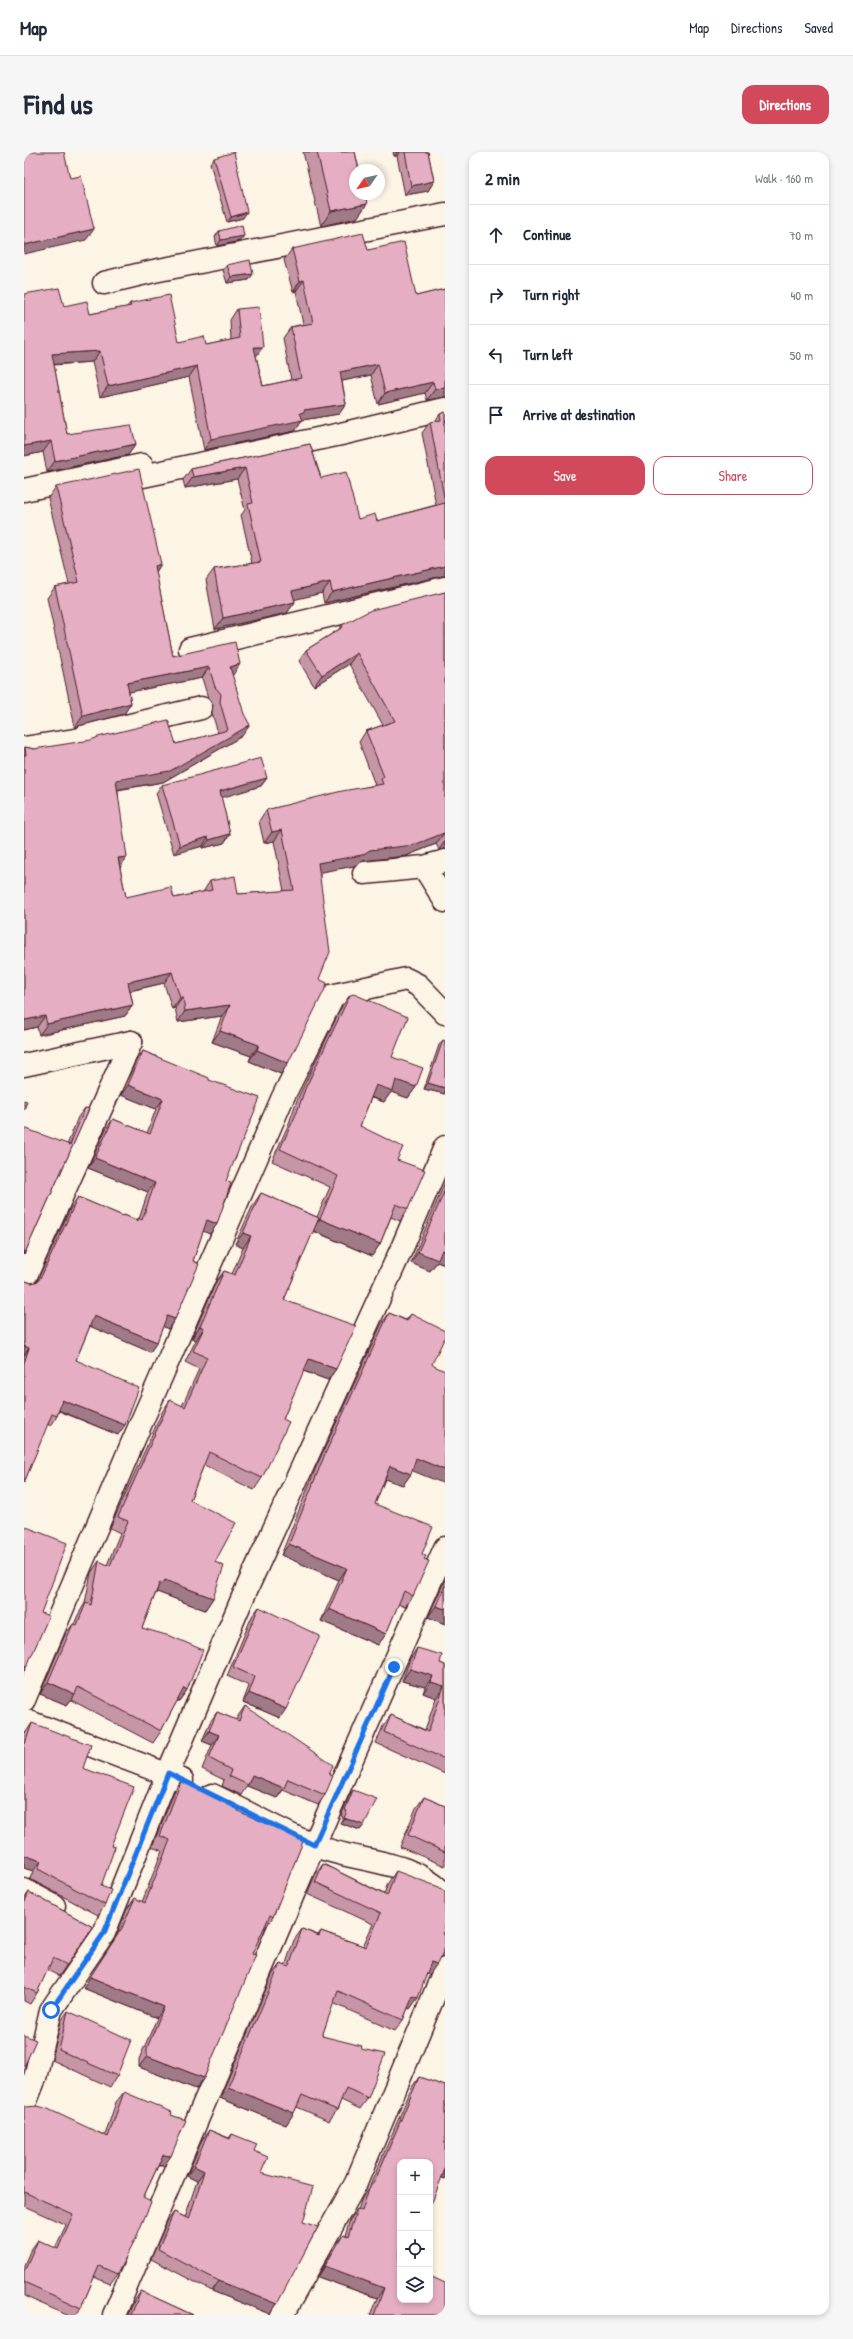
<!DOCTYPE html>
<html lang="en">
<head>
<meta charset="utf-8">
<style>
  :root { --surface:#fff; --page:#f6f6f7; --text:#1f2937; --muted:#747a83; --line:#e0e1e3; --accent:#d1495b }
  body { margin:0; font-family:"Patrick Hand",sans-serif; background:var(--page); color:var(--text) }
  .controls { position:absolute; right:12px; bottom:12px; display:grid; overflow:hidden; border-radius:8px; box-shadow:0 2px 6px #0003 }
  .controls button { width:36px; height:36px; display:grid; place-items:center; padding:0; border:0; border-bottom:1px solid var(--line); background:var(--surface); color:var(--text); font:20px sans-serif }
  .compass { position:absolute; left:325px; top:12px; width:36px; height:36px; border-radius:50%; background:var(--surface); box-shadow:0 2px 6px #0003; rotate:236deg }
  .stop { position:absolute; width:12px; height:12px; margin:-9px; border:3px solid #1a73e8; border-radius:50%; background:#fff }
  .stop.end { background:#1a73e8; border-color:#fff; box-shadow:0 1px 4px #0008 }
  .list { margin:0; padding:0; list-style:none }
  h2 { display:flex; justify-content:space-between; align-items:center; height:52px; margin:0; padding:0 16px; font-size:17px }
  h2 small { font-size:13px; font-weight:400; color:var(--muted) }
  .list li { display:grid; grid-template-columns:26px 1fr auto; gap:12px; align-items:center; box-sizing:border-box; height:60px; padding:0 16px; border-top:1px solid var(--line) }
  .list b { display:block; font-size:15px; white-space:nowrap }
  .list em { font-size:13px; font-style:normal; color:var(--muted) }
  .actions { display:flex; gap:8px; padding:12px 16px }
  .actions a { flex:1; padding:9px 0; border:1px solid var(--accent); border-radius:12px; text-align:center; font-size:14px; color:var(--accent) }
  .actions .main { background:var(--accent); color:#fff }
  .icon { flex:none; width:22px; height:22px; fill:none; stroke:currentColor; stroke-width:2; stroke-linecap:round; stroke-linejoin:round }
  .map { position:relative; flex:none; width:421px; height:2163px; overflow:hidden; border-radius:12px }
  header { display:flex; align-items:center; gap:24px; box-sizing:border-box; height:56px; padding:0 20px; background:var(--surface); border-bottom:1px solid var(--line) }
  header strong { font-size:19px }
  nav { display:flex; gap:22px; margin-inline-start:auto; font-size:14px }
  .intro { display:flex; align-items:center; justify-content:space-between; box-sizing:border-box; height:96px; padding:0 24px }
  h1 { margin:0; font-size:28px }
  .button { padding:10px 18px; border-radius:12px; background:var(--accent); color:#fff; font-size:14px; font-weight:700 }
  main { display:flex; gap:24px; padding:0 24px }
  aside { flex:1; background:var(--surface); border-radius:12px; box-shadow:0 2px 6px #0003 }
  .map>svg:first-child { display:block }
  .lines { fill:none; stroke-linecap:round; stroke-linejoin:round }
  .street-casing { stroke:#4a1f2b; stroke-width:25 }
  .street { stroke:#fcf5e5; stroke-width:22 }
  .wall { fill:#c696a7; stroke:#4a1f2b }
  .shaded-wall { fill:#a17a88; stroke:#4a1f2b }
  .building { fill:#e6aec2; stroke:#4a1f2b }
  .route { stroke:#1a73e8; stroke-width:5 }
</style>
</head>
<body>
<header>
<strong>Map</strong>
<nav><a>Map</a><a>Directions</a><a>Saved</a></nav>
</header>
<div class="intro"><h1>Find us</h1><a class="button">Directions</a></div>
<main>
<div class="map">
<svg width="421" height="2163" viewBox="0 0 421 2163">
  <rect width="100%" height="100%" fill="#fcf5e5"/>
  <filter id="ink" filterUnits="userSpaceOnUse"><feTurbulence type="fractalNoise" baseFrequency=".025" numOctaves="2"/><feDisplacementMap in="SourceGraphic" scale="8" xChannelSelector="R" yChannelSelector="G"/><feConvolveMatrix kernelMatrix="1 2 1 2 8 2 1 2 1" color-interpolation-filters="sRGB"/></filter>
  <g filter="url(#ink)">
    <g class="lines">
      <defs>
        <g id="street">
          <polyline points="80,131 130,119 421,62"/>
          <polyline points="119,324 317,282 421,257"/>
          <polyline points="0,338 118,313"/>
          <polyline points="166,497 421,436"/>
          <polyline points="0,596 57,587 61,584 177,556"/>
          <polyline points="400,715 421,749"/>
          <polyline points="340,721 400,715 421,709"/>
          <polyline points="0,913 107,890"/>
          <polyline points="0,1128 107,890"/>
          <polyline points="0,1548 107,1294 259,945 307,849 307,844 382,827 394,833 421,861"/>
          <polyline points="0,1568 158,1628"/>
          <path d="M188,1643C222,1659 255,1679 289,1693C333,1711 386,1706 421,1743"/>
          <polyline points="0,1738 30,1754"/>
          <polyline points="0,1954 11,1926 27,1858 80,1781 144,1621 219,1445 378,1096 421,995"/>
          <polyline points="90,2163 290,1693 421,1396"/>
          <polyline points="258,2163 332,2031 421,1817"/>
        </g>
      </defs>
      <use href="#street" class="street-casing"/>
      <use href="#street" class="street"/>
    </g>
    <g class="wall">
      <polygon points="279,0 331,0 343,52 333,66 297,74"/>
      <polygon points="369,0 404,0 410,29 404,39 381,43 373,4 370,4"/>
      <polygon points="190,6 219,66 203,70 186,11"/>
      <polygon points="195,79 216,89 193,94 191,85"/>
      <polygon points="268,97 344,98 392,144 421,137 421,245 403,248 401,241 354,252 347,223 318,229 322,252 315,262 278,268 271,279 180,298 165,225 76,245 68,210 30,213 43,282 112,292 104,303 23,320 19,300 0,304 40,154 66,162 103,155 106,151 155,190 182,193 207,188 206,168 213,157 232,204 239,234 267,228 259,186 267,175 279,172 272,139 269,140 260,108"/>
      <polygon points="203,113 225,128 203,131 199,118"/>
      <polygon points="421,260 421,424 418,424 300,451 298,441 270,447 271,450 263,461 191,477 182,428 190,417 228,411 217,363 221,358 213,327 161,336 159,328 167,317 286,292 297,326 334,367 353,369 412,353 398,281 406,270 411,269 416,262"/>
      <polygon points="32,335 137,412 132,420 149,504 209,523 208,523 218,584 139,630 94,638 96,716 102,745 150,746 179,740 186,729 214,742 260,739 250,689 240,691 235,669 242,658 351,633 335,590 342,579 359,573 325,512 290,534 275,509 282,498 314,478 318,473 421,440 421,697 415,698 412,692 382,704 339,709 330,714 296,720 295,827 264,911 257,922 225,909 227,904 188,890 198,864 154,870 151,856 148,857 140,831 106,839 109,853 101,864 15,883 13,875 0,878 0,596 1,595 10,597 152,592 194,581 188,561 189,553 184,546 178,526 105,540 107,551 100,562 51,575 23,446 31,435 45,432 24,346"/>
      <polygon points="243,626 237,634 197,645 206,682 200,691 179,696 179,694 150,702 132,641 138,633"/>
      <polygon points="326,843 368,905 392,935 384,946 367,940 360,950 347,946 336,974 373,1008 384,1057 376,1069 367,1065 356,1092 348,1104 289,1079 260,1148 312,1217 304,1228 279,1219 259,1267 238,1326 230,1338 180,1313 166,1348 191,1410 189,1446 181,1458 133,1440 131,1443 118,1476 163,1538 155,1549 153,1549 137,1579 129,1591 47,1548 43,1553 16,1542 41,1483 49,1472 50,1472 54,1463 61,1451 67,1421 75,1409 83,1413 96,1381 86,1376 138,1260 146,1248 158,1254 175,1217 161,1210 172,1188 168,1186 192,1130 200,1119 208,1122 219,1096 211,1092 229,1053 237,1041 293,1065 306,1035 248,1009 265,971 273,948 318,854"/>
      <polygon points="419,888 421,889 421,942 400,937 415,893"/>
      <polygon points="119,899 185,928 202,1029 193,1072 186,1082 179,1079 169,1109 151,1167 144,1177 139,1174 133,1190 126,1200 66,1174 52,1208 94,1283 35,1259 33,1264 27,1274 23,1272 0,1331 0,1128 1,1129 8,1131 13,1129 47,1055 54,1045 99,1064 100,1063 113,1068 114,1066 115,1067 124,1040 64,1016 82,977 89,967 123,981 132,957 97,943 112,909"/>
      <polygon points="61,956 65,957 0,1103 54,965"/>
      <polygon points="421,1030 421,1113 413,1110 406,1119 387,1111"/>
      <polygon points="365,1161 382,1168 387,1162 408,1212 387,1322 379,1333 361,1327 351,1352 398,1402 400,1407 389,1444 381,1455 374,1452 362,1482 354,1493 297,1469 315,1428 257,1403 293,1313 357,1173"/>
      <polygon points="421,1428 421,1472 404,1465"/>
      <polygon points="235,1455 256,1566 219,1550 225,1534 203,1524 228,1464"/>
      <polygon points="393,1496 416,1511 421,1513 421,1622 352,1591 359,1574 367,1563 401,1578 412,1546 399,1541 401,1535 378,1529 386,1507"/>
      <polygon points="221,1554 305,1623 301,1643 294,1653 259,1638 253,1646 223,1634 217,1643 198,1634 200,1628 178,1617 188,1593 178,1589 186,1570 193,1560 212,1568 214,1564"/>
      <polygon points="8,1571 59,1616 87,1694 77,1734 81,1753 74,1763 6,1727 9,1719 0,1716 0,1583"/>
      <polygon points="158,1627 214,1659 249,1765 241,1776 240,1776 228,1802 180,1926 172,1937 115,1915 115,1907 133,1866 59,1836 91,1787 103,1757 111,1746 118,1750 138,1699 128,1695 151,1638"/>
      <polygon points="329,1638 340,1673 336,1678 316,1671 319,1665 317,1664 325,1644"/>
      <polygon points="400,1645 421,1654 421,1714 376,1695 392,1656"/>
      <polygon points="299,1712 360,1742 364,1731 372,1719 418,1782 421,1783 421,1805 420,1805 416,1806 405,1823 403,1822 386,1857 384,1856 379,1868 371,1879 309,1851 298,1884 337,1897 344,1946 336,1957 317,1948 313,1958 305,1969 273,1955 262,1973 196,1946 248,1823 256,1812 261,1814 270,1788 278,1777 294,1783 297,1779 339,1794 349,1772 283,1742 291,1723"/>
      <polygon points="5,1740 69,1775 35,1824 23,1818 13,1841 6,1852 0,1849 0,1747"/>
      <polygon points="44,1859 93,1924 86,1935 28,1908 37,1869"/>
      <polygon points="395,1925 420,1934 421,1933 421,2027 376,2010 376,2148 421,2163 346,2163 353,2146 294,2125 311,2093 319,2083 321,2084 326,2068 333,2057 334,2058 338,2046 345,2036 388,1935"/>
      <polygon points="100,1940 140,2014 134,2014 119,2046 93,2122 86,2132 70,2125 57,2156 52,2163 43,2163 0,2144 0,2113 6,2099 14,2088 31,2096 42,2073 0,2054 0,1953 2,1955 81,1983 92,1950"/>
      <polygon points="185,1978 205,1986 208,1982 230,1999 237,2021 253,2152 246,2162 188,2139 127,2107 143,2070 150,2060 161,2065 173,2029 163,2024 178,1988"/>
      <polygon points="117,2139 169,2163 104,2163 109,2151"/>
    </g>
    <g class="shaded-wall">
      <polygon points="373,0 376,0 373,4 370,4"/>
      <polygon points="410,29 404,39 381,43 387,34"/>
      <polygon points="343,52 333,66 297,74 307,59"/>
      <polygon points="223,60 219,66 203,70 207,65"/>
      <polygon points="70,77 62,88 0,102 0,93"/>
      <polygon points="220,84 216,89 193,94 197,88"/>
      <polygon points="229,122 225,128 203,131 207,125"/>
      <polygon points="280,128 272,139 269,140 276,129"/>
      <polygon points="230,195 239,195 231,206"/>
      <polygon points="76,199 68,210 20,213 28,202"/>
      <polygon points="354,212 347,223 309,231 316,220"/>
      <polygon points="173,214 165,225 76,245 84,234"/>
      <polygon points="409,230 401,241 354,252 361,241"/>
      <polygon points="421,236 421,245 403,248 411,237"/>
      <polygon points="322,252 315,262 278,268 271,279 180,298 187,287 276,261 280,258"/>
      <polygon points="27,289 19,300 0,304 0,294"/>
      <polygon points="112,292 104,303 23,320 31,309"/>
      <polygon points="221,316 213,327 161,336 169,325"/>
      <polygon points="137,412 130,423 131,414"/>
      <polygon points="421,414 421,424 418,424 300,451 308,440"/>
      <polygon points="306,430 298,441 261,450 268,439"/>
      <polygon points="271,450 263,461 191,477 199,466"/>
      <polygon points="333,501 325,512 290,534 298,523"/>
      <polygon points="216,512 209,523 198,526 206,515"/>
      <polygon points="185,515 178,526 95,542 103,531"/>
      <polygon points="107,551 100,562 51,575 59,564"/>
      <polygon points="226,573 218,584 139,630 84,639 92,628"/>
      <polygon points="243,626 237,634 190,648 196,639"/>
      <polygon points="258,678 250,689 240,691 248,680"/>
      <polygon points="420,681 412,692 382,704 339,709 330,714 287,722 294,711 346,698"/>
      <polygon points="206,682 200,691 179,696 185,688"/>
      <polygon points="184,685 179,694 150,702 156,694"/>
      <polygon points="421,689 421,697 415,698"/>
      <polygon points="103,705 96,716 94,706"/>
      <polygon points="148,820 140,831 96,841 104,830"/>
      <polygon points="159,845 151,856 148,857 156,846"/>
      <polygon points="109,853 101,864 15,883 23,872"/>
      <polygon points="206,853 198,864 154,870 161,859"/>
      <polygon points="21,864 13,875 0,878 0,869 1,868"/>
      <polygon points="196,879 235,893 227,904 188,890"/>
      <polygon points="233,898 264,911 257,922 225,909"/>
      <polygon points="372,928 392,935 384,946 367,940 360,950 344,944 352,933"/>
      <polygon points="404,931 421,936 421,942 400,937"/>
      <polygon points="104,933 139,947 132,957 97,943"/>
      <polygon points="71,1006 131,1031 124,1040 64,1016"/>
      <polygon points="296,1067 356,1092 348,1104 288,1078"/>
      <polygon points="183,1068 193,1072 186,1082 176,1078"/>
      <polygon points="219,1081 227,1084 219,1096 211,1092"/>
      <polygon points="418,1098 421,1099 421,1113 413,1110 406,1119 387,1111 394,1100"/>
      <polygon points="70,1164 133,1190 126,1200 63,1173"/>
      <polygon points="143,1164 151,1167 144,1177 136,1173"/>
      <polygon points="176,1174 180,1176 172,1188 168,1186"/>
      <polygon points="0,1194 5,1196 0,1204"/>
      <polygon points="285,1207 312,1217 304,1228 277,1218"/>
      <polygon points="38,1248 101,1273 94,1283 32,1257"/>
      <polygon points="392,1306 421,1318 421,1332 384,1317"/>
      <polygon points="366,1314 387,1322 379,1333 357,1326"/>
      <polygon points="265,1392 323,1416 315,1428 257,1403"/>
      <polygon points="141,1428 189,1446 181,1458 133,1440 131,1443 136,1430"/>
      <polygon points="412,1454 421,1457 421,1472 404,1465"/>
      <polygon points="305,1457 362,1482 354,1493 297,1469"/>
      <polygon points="0,1513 3,1514 0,1519"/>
      <polygon points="386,1517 409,1524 401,1535 378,1529"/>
      <polygon points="24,1530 51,1542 43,1553 16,1542"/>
      <polygon points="407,1530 420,1534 412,1546 399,1541"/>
      <polygon points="160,1536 163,1538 155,1549 152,1548"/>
      <polygon points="225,1541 262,1557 256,1566 219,1550"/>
      <polygon points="185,1579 195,1583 188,1593 178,1589"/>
      <polygon points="228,1623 260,1636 253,1646 223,1634"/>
      <polygon points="320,1666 340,1673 336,1678 316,1671"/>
      <polygon points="0,1703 17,1709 9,1719 0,1716"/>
      <polygon points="421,1796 421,1805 420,1805 413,1807"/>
      <polygon points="407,1810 413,1812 405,1823 400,1821"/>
      <polygon points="66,1825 140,1855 133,1866 59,1836"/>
      <polygon points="389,1844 394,1846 386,1857 381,1855"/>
      <polygon points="123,1904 180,1926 172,1937 115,1915"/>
      <polygon points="204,1935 270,1961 262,1973 196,1946"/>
      <polygon points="139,2003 147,2004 140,2014 132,2013"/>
      <polygon points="170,2014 180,2019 173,2029 163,2024"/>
      <polygon points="421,2016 421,2027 415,2024"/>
      <polygon points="301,2114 360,2136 353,2146 294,2125"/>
      <polygon points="195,2129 253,2152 246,2162 188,2139"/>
    </g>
    <g class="building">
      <polygon points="0,0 40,0 46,26 57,24 70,77 0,93"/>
      <polygon points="210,0 223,60 207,65 190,6"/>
      <polygon points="293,0 331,0 335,18 331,18 331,42 341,42 343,52 307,59"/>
      <polygon points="381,0 404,0 410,29 387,34"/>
      <polygon points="218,73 220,84 197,88 195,79"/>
      <polygon points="339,81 344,98 380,90 392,144 421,137 421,236 411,237 409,230 361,241 354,212 316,220 322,252 280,258 280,260 276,261 279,268 187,287 173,214 84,234 76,199 28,202 43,282 107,273 112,292 31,309 27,289 0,294 0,142 35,136 40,154 63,149 66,162 107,154 106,151 145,143 155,190 180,184 182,193 216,186 213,157 235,155 239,195 230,195 239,234 277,226 267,175 289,171 280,128 276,129 268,97"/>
      <polygon points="226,108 229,122 207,125 203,113"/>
      <polygon points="421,260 421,350 406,270 417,268 416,262"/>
      <polygon points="286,292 297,326 322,320 334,367 351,362 353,369 421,351 421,414 308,440 306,430 268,439 271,450 199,466 190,417 237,410 224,352 229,351 221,316 169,325 167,317"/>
      <polygon points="115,317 137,412 131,414 149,504 211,490 216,512 206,515 220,562 226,573 146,619 92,628 103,705 94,706 102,745 147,735 150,746 188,738 186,729 211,724 214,742 270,738 258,678 248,680 242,658 318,639 359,632 357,627 360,625 342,579 371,569 333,501 298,523 282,498 319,475 318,473 347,458 421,440 421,684 420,681 390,693 346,698 338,703 294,711 306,800 295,827 303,831 302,835 264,911 233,898 235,893 196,879 206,853 161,859 159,845 156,846 148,820 104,830 109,853 23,872 21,864 1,868 0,865 0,603 2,603 1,595 10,597 67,588 74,585 144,568 152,592 204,578 196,550 197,542 191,535 185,515 103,531 107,551 59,564 31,435 55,430 32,335"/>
      <polygon points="237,606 243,626 196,639 206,682 185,688 184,685 156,694 138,633"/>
      <polygon points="330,842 384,865 368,905 399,916 392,935 372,928 369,939 352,933 336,974 379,995 373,1008 401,1018 384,1057 372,1052 356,1092 296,1067 314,1024 256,997 273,960 281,937 326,843"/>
      <polygon points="419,888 421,889 421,936 404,931"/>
      <polygon points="119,899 185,926 185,928 236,946 202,1029 207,1031 193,1072 183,1068 169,1109 175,1112 151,1167 143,1164 133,1190 70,1164 52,1208 115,1236 101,1273 38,1248 33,1264 28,1262 0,1331 0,1211 5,1196 0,1194 0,1128 1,1129 8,1131 14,1129 18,1123 54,1045 99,1064 100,1063 114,1069 114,1066 118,1068 131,1031 71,1006 89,967 126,982 139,947 104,933"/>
      <polygon points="0,948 3,949 0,958"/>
      <polygon points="61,956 65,957 0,1103 0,976 46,993"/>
      <polygon points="421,1038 421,1099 418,1098 414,1108 394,1100"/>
      <polygon points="237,1041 295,1066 260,1148 332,1174 312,1217 285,1207 259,1267 265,1270 238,1326 185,1300 166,1348 212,1371 191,1410 200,1414 189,1446 141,1428 139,1431 136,1430 118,1476 149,1485 179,1498 163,1538 160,1536 137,1579 54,1535 51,1542 24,1530 49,1472 53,1473 62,1451 67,1453 75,1409 86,1414 104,1369 94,1365 146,1248 161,1255 183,1205 169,1199 180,1176 176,1174 200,1119 211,1123 227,1084 219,1081"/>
      <polygon points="365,1161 383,1169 387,1162 421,1179 421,1185 408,1212 410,1214 421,1219 421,1318 392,1306 387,1322 366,1314 351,1352 409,1375 398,1402 402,1404 400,1407 405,1409 389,1444 380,1439 362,1482 305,1457 323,1416 265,1392 301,1302"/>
      <polygon points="0,1374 43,1391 17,1461 25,1464 3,1514 0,1513"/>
      <polygon points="421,1434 421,1457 412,1454"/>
      <polygon points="235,1455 296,1484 262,1557 225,1541 231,1525 209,1515"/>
      <polygon points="393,1496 418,1503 416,1511 421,1513 421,1607 360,1580 367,1563 404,1580 420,1534 407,1530 409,1524 386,1517"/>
      <polygon points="221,1554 309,1613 305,1623 309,1624 301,1643 264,1627 260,1636 228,1623 224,1633 205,1624 207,1618 185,1606 195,1583 185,1579 193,1560 215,1569"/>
      <polygon points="8,1571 67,1593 59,1616 110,1635 87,1694 91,1695 77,1734 87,1738 81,1753 14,1717 17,1709 0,1703 0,1591 1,1592"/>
      <polygon points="158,1627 215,1655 214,1659 280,1687 249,1765 246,1763 228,1802 232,1803 180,1926 123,1904 123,1896 140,1855 66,1825 98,1776 111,1746 121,1751 146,1688 136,1684"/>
      <polygon points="329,1638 353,1647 340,1673 320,1666 323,1659 321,1658"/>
      <polygon points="400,1645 421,1654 421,1700 384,1683"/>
      <polygon points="299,1712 363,1744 372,1719 415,1735 421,1740 421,1775 418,1782 421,1783 421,1796 413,1812 407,1810 394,1846 389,1844 379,1868 314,1839 298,1884 338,1894 337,1897 361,1902 344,1946 322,1936 313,1958 278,1943 270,1961 204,1935 256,1812 265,1815 278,1777 295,1784 297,1779 342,1795 357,1761 291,1730"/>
      <polygon points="5,1740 69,1775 43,1813 29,1806 13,1841 0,1835 0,1752"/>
      <polygon points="44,1859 107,1888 93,1924 35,1898"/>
      <polygon points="0,1883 12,1888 0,1915"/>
      <polygon points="395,1925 421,1934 421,2017 409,2048 406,2053 406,2010 376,2010 376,2148 406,2148 406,2124 421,2131 421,2163 350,2163 360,2136 301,2114 319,2083 324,2085 333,2057 338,2059 345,2036 351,2029"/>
      <polygon points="100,1940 148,1960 147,1963 162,1968 147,2004 139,2003 119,2046 127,2050 112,2086 93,2122 75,2114 57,2156 0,2130 0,2119 14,2088 34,2097 49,2062 0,2040 0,1953 2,1955 14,1954 24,1957 84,1985"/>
      <polygon points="185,1978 206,1987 208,1982 233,1992 230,1999 244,2005 237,2021 289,2035 279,2070 294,2075 253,2152 195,2129 134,2097 150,2060 165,2067 180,2019 170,2014"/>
      <polygon points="117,2139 169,2163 107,2163"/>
    </g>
  </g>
  <g class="lines" filter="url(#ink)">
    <polyline class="route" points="27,1858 80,1781 144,1621 290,1693 370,1515"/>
  </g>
</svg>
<div class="controls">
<button>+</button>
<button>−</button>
<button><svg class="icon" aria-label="locate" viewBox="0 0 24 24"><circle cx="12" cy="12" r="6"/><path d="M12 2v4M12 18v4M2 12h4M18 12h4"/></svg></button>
<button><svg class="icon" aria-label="layers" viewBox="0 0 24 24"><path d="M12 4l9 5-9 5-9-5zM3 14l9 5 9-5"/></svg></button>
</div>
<svg class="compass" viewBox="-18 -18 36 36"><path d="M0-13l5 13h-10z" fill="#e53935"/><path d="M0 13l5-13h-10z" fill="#747a83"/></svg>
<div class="stop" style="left:27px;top:1858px"></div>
<div class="stop end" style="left:370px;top:1515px"></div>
</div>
<aside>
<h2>2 min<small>Walk · 160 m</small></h2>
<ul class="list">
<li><svg class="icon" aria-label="ahead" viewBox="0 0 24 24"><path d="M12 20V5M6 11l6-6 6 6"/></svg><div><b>Continue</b></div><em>70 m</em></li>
<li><svg class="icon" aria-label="right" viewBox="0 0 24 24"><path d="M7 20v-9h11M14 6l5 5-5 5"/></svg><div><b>Turn right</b></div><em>40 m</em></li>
<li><svg class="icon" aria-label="left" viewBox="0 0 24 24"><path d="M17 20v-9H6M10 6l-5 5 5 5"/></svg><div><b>Turn left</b></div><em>50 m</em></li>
<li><svg class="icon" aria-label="arrive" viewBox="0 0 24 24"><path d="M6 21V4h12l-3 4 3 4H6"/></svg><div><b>Arrive at destination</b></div></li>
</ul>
<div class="actions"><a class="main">Save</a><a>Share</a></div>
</aside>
</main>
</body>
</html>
